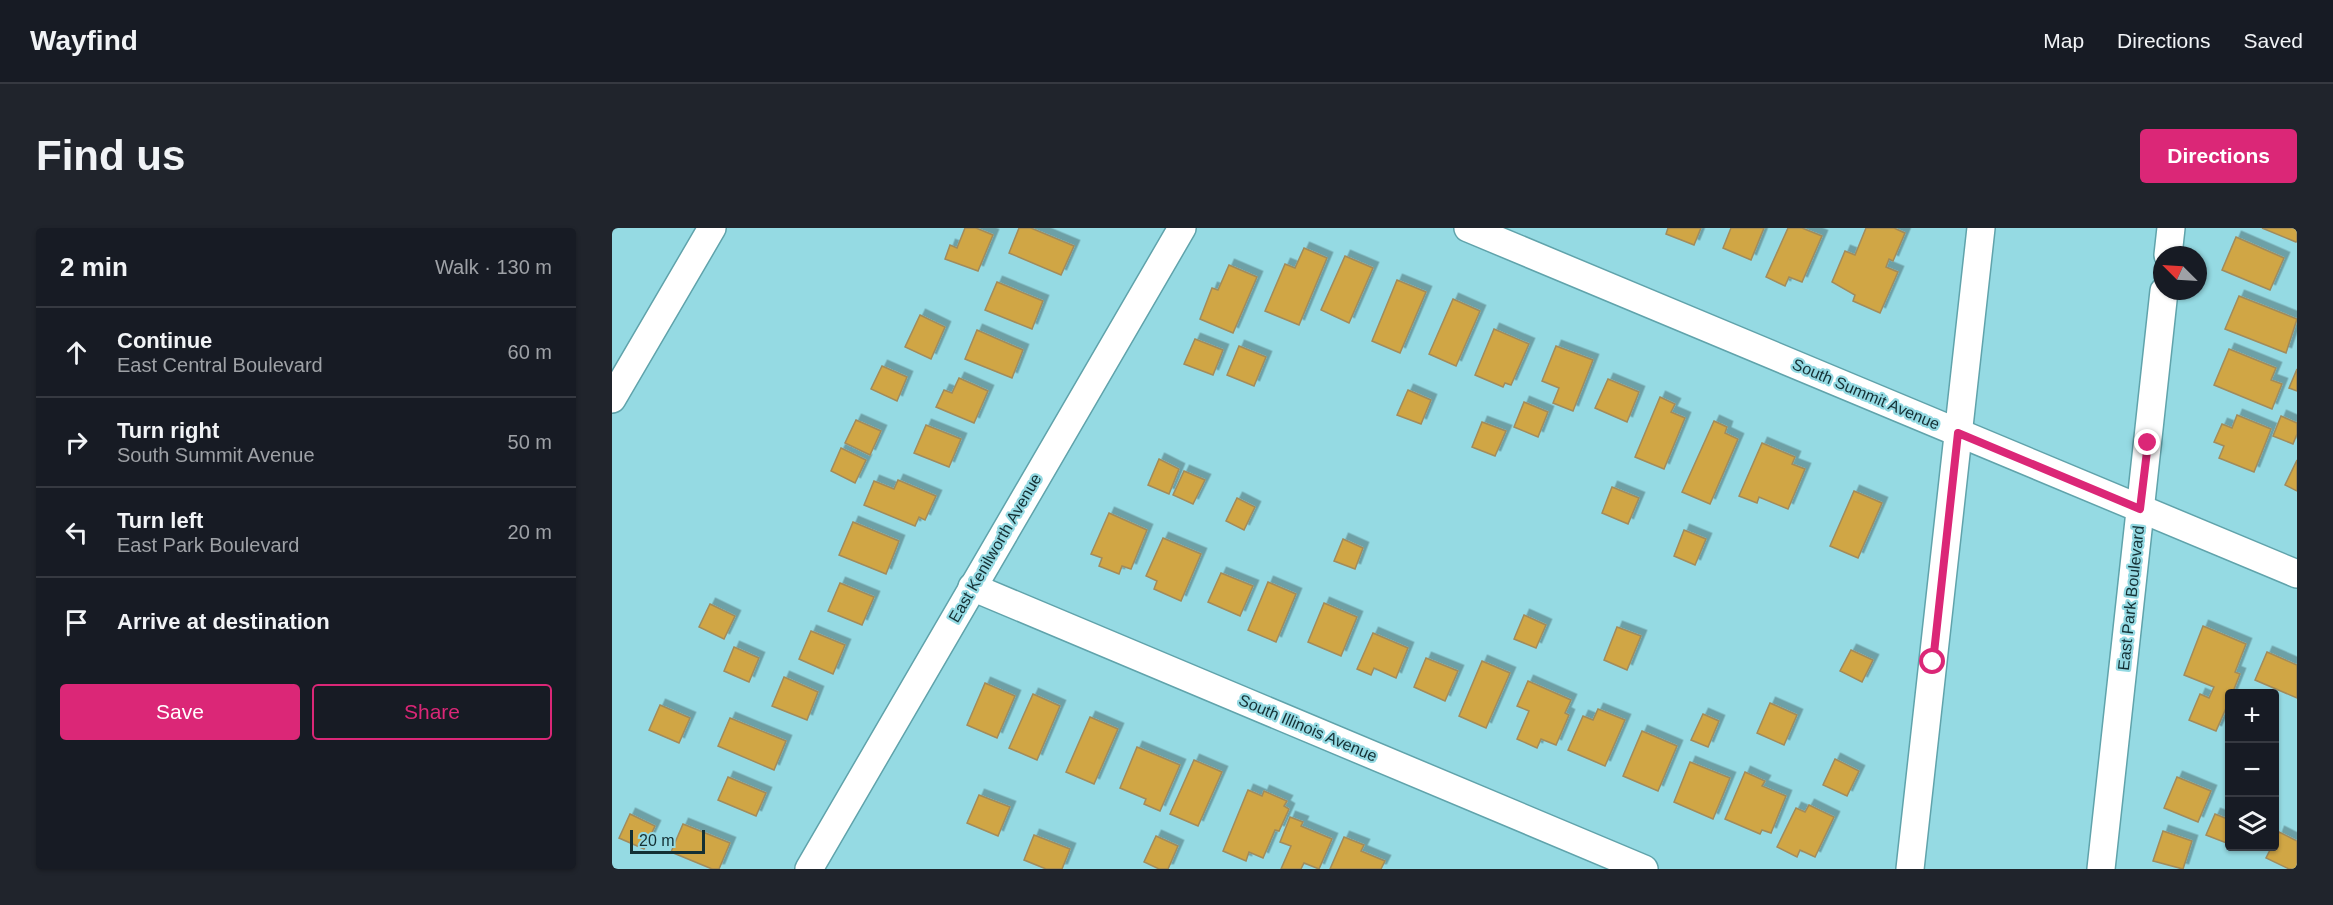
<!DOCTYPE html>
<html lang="en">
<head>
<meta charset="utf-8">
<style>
  :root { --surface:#171b24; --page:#20242c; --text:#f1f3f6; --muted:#9ea1a6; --line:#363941; --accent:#db2777 }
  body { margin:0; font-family:Arial,sans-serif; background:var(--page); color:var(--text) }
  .controls { position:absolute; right:18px; bottom:18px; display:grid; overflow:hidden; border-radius:6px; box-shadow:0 2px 4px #0004 }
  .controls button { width:54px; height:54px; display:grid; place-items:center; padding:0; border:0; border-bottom:2px solid var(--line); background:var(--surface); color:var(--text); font:30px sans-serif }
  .compass { position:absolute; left:1541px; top:18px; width:54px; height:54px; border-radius:50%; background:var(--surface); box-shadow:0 2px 4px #0004; rotate:294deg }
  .scale { position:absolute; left:18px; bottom:15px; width:75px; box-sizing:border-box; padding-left:6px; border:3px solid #143034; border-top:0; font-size:16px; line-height:21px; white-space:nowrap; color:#143034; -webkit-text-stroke:4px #95dae3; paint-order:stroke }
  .stop { position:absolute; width:18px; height:18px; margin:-14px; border:4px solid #db2777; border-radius:50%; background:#fff }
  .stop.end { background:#db2777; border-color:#fff; box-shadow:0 2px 6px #0008 }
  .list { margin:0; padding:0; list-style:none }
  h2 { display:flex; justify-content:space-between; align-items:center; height:78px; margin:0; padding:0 24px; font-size:26px }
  h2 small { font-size:20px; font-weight:400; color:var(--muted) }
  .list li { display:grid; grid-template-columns:39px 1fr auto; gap:18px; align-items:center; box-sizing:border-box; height:90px; padding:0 24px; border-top:2px solid var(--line) }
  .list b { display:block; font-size:22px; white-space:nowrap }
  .list p { margin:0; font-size:20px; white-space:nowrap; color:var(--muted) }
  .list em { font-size:20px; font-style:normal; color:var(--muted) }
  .actions { display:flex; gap:12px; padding:18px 24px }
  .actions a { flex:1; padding:14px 0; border:2px solid var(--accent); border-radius:6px; text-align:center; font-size:21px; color:var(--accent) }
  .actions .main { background:var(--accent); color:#fff }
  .icon { flex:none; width:33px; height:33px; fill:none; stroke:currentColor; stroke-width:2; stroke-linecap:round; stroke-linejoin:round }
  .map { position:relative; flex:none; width:1685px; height:641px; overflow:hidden; border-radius:6px }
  header { display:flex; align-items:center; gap:36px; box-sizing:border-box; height:84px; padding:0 30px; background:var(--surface); border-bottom:2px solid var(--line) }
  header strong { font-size:28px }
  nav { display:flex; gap:33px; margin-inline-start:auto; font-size:21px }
  .intro { display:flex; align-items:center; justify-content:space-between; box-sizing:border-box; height:144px; padding:0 36px }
  h1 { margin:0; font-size:42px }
  .button { padding:15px 27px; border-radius:6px; background:var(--accent); color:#fff; font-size:21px; font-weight:700 }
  main { display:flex; gap:36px; padding:0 36px }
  aside { flex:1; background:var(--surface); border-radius:6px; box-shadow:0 2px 4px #0004 }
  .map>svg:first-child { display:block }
  .building { fill:#d0a644; stroke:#a18b5c; stroke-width:1.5; filter:url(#shadow) }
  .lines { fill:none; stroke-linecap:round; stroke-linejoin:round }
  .minor-casing { stroke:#60a3ab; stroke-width:30 }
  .minor { stroke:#fff; stroke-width:27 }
  .route { stroke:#db2777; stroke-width:8 }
  .labels { text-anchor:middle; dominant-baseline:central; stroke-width:4.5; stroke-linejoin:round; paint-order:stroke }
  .street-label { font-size:16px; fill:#143034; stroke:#95dae3 }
</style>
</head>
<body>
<header>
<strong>Wayfind</strong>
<nav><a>Map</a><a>Directions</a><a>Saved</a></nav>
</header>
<div class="intro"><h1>Find us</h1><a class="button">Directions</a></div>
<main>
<aside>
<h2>2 min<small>Walk · 130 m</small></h2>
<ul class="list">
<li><svg class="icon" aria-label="ahead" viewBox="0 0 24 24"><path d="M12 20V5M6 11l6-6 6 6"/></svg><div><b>Continue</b><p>East Central Boulevard</p></div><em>60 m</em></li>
<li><svg class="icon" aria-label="right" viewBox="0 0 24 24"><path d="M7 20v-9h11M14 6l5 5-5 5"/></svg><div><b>Turn right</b><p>South Summit Avenue</p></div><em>50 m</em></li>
<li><svg class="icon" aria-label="left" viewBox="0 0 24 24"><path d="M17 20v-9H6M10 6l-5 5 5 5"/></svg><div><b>Turn left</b><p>East Park Boulevard</p></div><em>20 m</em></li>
<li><svg class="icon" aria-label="arrive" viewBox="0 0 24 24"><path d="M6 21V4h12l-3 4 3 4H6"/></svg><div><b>Arrive at destination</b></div></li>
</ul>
<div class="actions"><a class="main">Save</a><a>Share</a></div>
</aside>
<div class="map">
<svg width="1685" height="641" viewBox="0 0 1685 641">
  <defs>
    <filter id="shadow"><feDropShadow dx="5.5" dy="-5.5" stdDeviation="0" flood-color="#0004"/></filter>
  </defs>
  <rect width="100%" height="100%" fill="#95dae3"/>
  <g class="building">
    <polygon points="353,0 364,0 381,7 366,43 333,31 338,17 345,20"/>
    <polygon points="407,0 419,0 462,18 449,47 397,25"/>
    <polygon points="1056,0 1089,0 1082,17 1054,6"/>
    <polygon points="1119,0 1152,0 1139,32 1111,20"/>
    <polygon points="1176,0 1190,0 1210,8 1190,54 1177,49 1173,58 1154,49"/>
    <polygon points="1254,0 1282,0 1293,5 1281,33 1277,31 1274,39 1286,44 1268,85 1241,73 1243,67 1220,54 1233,23 1243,27"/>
    <polygon points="1650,0 1685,0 1685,13 1684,14"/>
    <polygon points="1624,9 1672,30 1658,62 1610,42"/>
    <polygon points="692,20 715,30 687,97 653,83 673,36 683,40"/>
    <polygon points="733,28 761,40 737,95 709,82"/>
    <polygon points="617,37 645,49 621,105 588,91 600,60 606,62"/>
    <polygon points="785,52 814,64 788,125 760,113"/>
    <polygon points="385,54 431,73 420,101 373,82"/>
    <polygon points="1627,68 1685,91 1674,125 1613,101"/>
    <polygon points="841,71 868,83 844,138 817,126"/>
    <polygon points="308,87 333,99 319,131 293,119"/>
    <polygon points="882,101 917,116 899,157 893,155 891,159 863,147"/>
    <polygon points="365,102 411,122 400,150 353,131"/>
    <polygon points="583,111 611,122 601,147 572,136"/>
    <polygon points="627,118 654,129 642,158 615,147"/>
    <polygon points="944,118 981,132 961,183 941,175 947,160 930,153"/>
    <polygon points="1617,121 1664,140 1659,152 1670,156 1660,181 1602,157"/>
    <polygon points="270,138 295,149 285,173 259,161"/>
    <polygon points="1685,141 1685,163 1677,160"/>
    <polygon points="347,150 376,163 362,195 324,179 332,162 340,165"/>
    <polygon points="996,151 1027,164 1015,194 983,180"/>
    <polygon points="796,162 819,172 809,196 785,187"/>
    <polygon points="1048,169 1063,176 1059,184 1073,190 1052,241 1023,229"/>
    <polygon points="912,174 936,184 926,209 902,199"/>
    <polygon points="1625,187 1659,201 1642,244 1607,230 1612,218 1602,214 1610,196 1620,200"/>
    <polygon points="1669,188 1685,195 1685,206 1681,216 1661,208"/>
    <polygon points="244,192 269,203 258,227 233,215"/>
    <polygon points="1102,193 1115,199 1113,205 1126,211 1098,276 1070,264"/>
    <polygon points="870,194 894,203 883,228 860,219"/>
    <polygon points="314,197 349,211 337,239 302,225"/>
    <polygon points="1150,215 1183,229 1180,236 1193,241 1176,281 1147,269 1145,275 1127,268"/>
    <polygon points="229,220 254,232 243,255 219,243"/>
    <polygon points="547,231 567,241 557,266 536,257"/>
    <polygon points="1685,232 1685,263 1673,257"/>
    <polygon points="572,243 593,252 581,276 561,267"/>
    <polygon points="286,252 324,268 313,292 307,289 303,298 252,277 262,253 282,261"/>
    <polygon points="1000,259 1027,270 1016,296 990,285"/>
    <polygon points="1242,263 1270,275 1246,330 1218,318"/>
    <polygon points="625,270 643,279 632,302 614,293"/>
    <polygon points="497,285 535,302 519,341 510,338 507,346 487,338 490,330 479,326"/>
    <polygon points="241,294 287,313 274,346 227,327"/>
    <polygon points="1072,302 1094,311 1083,337 1062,328"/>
    <polygon points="551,310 589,326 569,373 542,361 545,353 534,348"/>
    <polygon points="731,311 751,320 743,341 722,333"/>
    <polygon points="609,345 641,358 628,388 596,374"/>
    <polygon points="656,354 684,366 664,414 636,402"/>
    <polygon points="228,355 262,369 250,397 216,383"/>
    <polygon points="712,375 745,389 729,428 696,414"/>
    <polygon points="98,376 123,388 112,411 87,399"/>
    <polygon points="912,387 934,397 924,420 902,411"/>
    <polygon points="1591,398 1634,416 1623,444 1628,446 1620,466 1618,466 1618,471 1604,503 1577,492 1588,466 1597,470 1602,459 1572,447"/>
    <polygon points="1005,399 1029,408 1015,442 992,432"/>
    <polygon points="199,403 233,417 221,446 187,431"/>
    <polygon points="761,405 796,420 784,450 762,440 759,447 745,441"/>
    <polygon points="122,419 147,430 137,454 112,443"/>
    <polygon points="1239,422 1261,432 1250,454 1228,443"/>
    <polygon points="1655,424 1685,437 1685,470 1643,452"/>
    <polygon points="814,430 846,443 833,473 802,459"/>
    <polygon points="870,433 898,445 874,500 847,488"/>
    <polygon points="172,449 206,464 195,492 160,478"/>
    <polygon points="916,453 959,472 953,485 957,487 944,517 929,511 925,520 905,511 917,483 905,478"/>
    <polygon points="373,455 403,468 385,510 355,497"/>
    <polygon points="421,466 448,478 425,532 397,520"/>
    <polygon points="1158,475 1185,487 1172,517 1145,505"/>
    <polygon points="48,477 78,490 67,515 37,502"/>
    <polygon points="986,481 1013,492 993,538 956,522 971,488 981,492"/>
    <polygon points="1091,486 1107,493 1096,519 1079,512"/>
    <polygon points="478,489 506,501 482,556 454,544"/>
    <polygon points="118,490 174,513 162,542 106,518"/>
    <polygon points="1030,503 1065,518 1046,563 1011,548"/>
    <polygon points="525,519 568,537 548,583 532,576 534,571 508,560"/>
    <polygon points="1223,531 1247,543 1235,568 1211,557"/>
    <polygon points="582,532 610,544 586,598 558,586"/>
    <polygon points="1078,534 1118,550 1101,591 1062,574"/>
    <polygon points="1133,544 1153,553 1150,558 1174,568 1159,605 1150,602 1148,606 1113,591"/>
    <polygon points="116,549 154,565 144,588 106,572"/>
    <polygon points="1565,549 1599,563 1586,594 1552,580"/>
    <polygon points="636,562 650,568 652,563 675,573 672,578 677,581 667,603 663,602 651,630 637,624 634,633 611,623"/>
    <polygon points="367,567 398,579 386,608 355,595"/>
    <polygon points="1197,577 1222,589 1203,629 1188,622 1185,629 1165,619 1184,580 1193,584"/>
    <polygon points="18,586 43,598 32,621 7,610"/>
    <polygon points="1603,586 1618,592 1617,616 1594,607"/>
    <polygon points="678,589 691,594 689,598 720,611 707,641 692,635 689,641 669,641 679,618 668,614"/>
    <polygon points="71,596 118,615 107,641 100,641 59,624"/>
    <polygon points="1551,603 1580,613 1571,641 1541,633"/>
    <polygon points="1667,604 1685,613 1685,641 1677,641 1654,630 1660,618 1662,618"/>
    <polygon points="422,607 458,621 450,641 434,641 412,632"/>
    <polygon points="544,608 566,618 556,641 547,641 532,634"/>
    <polygon points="732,609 752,617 749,623 773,633 769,641 718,641"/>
  </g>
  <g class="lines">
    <defs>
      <g id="minor">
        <polyline points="856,0 1685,346"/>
        <polyline points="1556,27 1559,0"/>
        <polyline points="0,171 100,0"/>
        <polyline points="360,359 1032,641"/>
        <polyline points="197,641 570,0"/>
        <polyline points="1298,641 1369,0"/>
        <polyline points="1489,641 1552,63"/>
      </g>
    </defs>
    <use href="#minor" class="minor-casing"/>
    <use href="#minor" class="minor"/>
  </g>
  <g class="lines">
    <polyline class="route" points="1321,434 1346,205 1528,281 1536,215"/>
  </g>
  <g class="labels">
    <g class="street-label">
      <text transform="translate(1254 166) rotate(23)">South Summit Avenue</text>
      <text transform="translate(383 320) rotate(-60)">East Kenilworth Avenue</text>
      <text transform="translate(1519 370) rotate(-84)">East Park Boulevard</text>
      <text transform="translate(696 500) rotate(23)">South Illinois Avenue</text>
    </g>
  </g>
</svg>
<div class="controls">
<button>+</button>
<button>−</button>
<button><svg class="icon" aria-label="layers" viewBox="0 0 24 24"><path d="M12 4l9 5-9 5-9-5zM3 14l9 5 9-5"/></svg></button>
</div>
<svg class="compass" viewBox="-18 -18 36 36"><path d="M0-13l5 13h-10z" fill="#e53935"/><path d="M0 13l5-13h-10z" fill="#9ea1a6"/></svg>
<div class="scale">20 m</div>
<div class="stop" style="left:1321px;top:434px"></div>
<div class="stop end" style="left:1536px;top:215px"></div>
</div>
</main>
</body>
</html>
